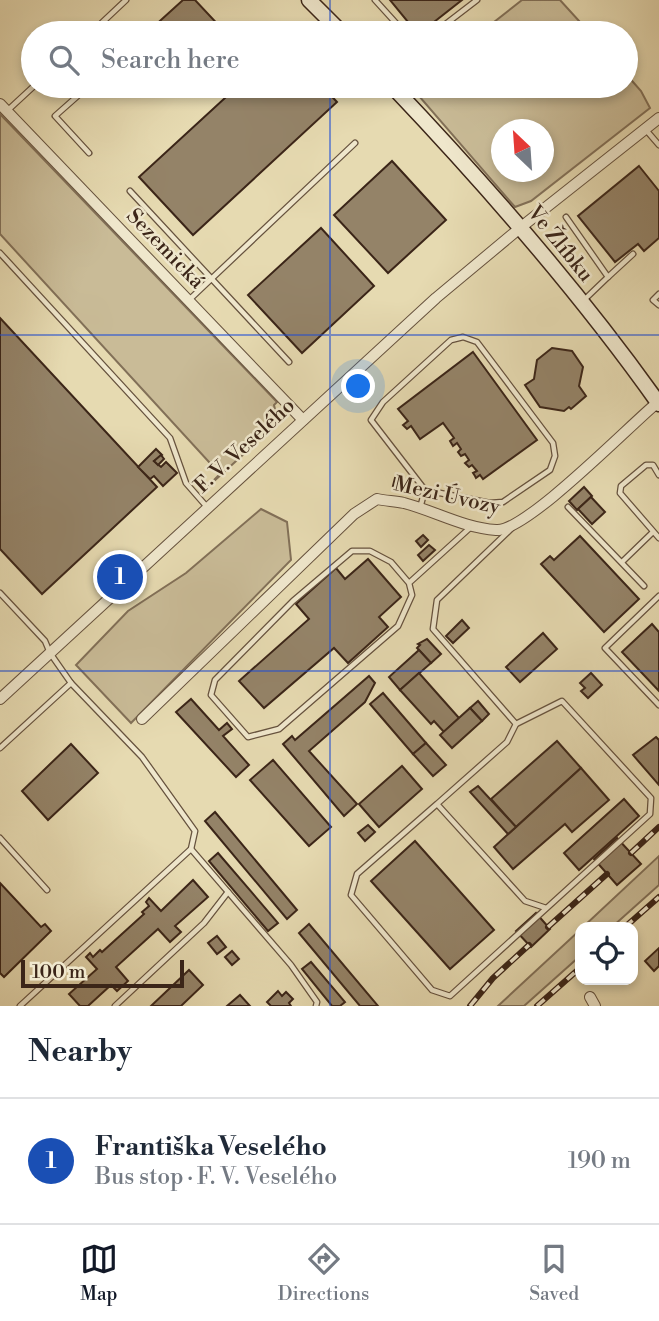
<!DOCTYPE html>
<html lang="en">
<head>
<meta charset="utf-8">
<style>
  :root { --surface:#fff; --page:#f2f2f3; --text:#1f2937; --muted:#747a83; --line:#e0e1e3; --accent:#111827 }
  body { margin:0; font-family:"Libre Bodoni",serif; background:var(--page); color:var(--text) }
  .controls { position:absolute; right:21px; bottom:21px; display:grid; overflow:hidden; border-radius:14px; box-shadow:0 4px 10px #0003 }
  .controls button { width:63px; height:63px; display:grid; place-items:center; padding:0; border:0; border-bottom:2px solid var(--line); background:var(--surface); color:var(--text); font:35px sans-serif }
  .compass { position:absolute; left:491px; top:119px; width:63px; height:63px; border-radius:50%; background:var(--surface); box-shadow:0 4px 10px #0003; rotate:335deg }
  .scale { position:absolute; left:21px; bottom:18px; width:163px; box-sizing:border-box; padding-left:7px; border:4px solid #3b2518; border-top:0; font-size:19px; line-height:24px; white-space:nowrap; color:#3b2518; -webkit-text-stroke:5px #efe7cc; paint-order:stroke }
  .you { position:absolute; left:359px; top:387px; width:24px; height:24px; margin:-18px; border:5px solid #fff; border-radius:50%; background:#1a73e8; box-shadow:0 0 0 10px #1a73e833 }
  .badge { display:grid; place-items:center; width:46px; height:46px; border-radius:50%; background:var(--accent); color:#fff; font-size:23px; font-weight:700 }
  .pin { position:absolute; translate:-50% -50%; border:4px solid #fff; box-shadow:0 2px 7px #0006 }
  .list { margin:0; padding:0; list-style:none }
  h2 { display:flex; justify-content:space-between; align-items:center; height:91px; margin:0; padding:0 28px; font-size:30px }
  h2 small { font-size:23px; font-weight:400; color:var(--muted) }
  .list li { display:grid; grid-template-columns:46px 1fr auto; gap:21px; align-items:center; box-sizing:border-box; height:126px; padding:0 28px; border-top:2px solid var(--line) }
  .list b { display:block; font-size:26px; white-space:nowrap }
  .list p { margin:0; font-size:23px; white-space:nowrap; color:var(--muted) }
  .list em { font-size:23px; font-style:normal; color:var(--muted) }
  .icon { flex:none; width:38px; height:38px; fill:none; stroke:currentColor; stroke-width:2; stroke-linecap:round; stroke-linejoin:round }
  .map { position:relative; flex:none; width:659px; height:1006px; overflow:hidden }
  .search { position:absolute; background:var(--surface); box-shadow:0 4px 10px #0003; left:21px; right:21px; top:21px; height:77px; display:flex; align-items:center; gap:18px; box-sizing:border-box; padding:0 24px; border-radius:38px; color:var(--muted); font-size:26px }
  .sheet { height:217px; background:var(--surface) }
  nav { display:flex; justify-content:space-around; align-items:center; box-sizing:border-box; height:98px; border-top:2px solid var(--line); background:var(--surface); font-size:19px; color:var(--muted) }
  nav a { display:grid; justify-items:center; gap:4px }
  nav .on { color:var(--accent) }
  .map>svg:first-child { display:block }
  .green { fill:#c9bb97; stroke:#827058; stroke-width:2; fill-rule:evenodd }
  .building { fill:#948368; stroke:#3b2518; stroke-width:2 }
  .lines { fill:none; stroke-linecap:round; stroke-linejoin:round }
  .lane-casing { stroke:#66523e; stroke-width:7 }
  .street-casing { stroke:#66523e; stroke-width:12 }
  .secondary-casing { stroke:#3b2518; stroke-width:17 }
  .lane { stroke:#efe7cc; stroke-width:4.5 }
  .street { stroke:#efe7cc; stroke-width:10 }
  .secondary { stroke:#efe7cc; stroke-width:14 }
  .rail-casing { stroke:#3b2518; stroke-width:6 }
  .rail { stroke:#efe7cc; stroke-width:3.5; stroke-dasharray:10; stroke-linecap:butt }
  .grid { fill:none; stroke:#1d4ed8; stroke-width:2; stroke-opacity:0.55 }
  .labels { text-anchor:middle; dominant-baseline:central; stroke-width:5; stroke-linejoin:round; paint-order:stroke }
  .street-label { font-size:21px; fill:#3b2518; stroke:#efe7cc }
</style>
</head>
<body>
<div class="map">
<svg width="659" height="1006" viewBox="0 0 659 1006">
  <rect width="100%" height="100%" fill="#e6dab1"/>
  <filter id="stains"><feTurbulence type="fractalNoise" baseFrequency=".00286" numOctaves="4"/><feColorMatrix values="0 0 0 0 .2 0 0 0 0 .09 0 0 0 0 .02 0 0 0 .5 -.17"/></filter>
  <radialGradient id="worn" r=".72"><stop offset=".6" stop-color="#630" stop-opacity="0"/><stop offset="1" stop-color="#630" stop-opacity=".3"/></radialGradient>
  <g class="green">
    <polygon points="522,0 560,0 590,33 480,33"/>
    <path d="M626,74L641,91L650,108L531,201L515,207L412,88L415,86H626ZM502,130H544V172H502Z"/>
    <polygon points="0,114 277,402 274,405 277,418 270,430 212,483 208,486 220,474 0,234"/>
    <polygon points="261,509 287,522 291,560 131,723 76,665 128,611 186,573"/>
    <polygon points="659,856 659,885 612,927 583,927"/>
    <polygon points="580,930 580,956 524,1006 498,1006"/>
  </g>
  <g class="building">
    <polygon points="183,0 195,0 225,32 155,33 151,29"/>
    <polygon points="390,0 462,0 420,33 417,33"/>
    <polygon points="238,86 322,86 337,102 193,235 139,177"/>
    <polygon points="392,161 446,220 388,273 334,215"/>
    <polygon points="639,166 659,191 659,238 644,251 638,244 615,262 578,216"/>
    <polygon points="321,228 374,286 302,353 248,295"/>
    <polygon points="0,318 157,487 42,594 0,549"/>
    <polygon points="552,348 572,351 583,367 579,386 586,396 571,409 569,407 564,411 540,407 525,385 534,379 537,360"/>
    <polygon points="473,352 537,440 483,479 480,475 476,478 475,476 473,473 477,471 472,465 469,467 465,463 469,460 465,454 461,456 458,452 461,449 457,443 453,446 450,441 454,438 443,423 420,439 411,426 407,429 403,425 408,421 398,409"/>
    <polygon points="156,449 162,455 154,461 161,467 166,462 177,473 163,486 154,476 150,479 138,467"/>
    <polygon points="161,455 164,459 158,465 154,461"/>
    <polygon points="395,478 404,480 402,488 393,486"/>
    <polygon points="584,487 592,496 577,510 569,501"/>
    <polygon points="591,497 605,512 592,524 578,509"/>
    <polygon points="423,535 428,540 421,547 416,541"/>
    <polygon points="580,536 639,599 604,632 541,564 550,556 554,560"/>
    <polygon points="429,545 435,550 423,561 418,555"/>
    <polygon points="368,559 401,597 379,617 388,627 348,663 334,648 264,708 239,681 309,619 296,604 336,568 345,579"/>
    <polygon points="462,620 469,628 453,643 446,636"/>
    <polygon points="652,624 659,632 659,691 622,652"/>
    <polygon points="543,633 557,649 520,682 506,667"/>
    <polygon points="427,639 441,654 431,663 417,648 420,645 418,644"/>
    <polygon points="419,650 431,663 400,690 389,677"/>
    <polygon points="419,673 459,718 444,732 434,721 431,724 400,690"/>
    <polygon points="591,673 602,685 588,698 581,691 585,688 580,683"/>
    <polygon points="369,676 375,683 365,702 309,751 357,804 344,816 283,744 292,736 295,740"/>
    <polygon points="383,693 426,743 413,754 370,704"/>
    <polygon points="191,699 219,730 227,723 232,729 223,736 249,765 236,777 176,712"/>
    <polygon points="478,701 489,714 482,721 470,708"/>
    <polygon points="470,708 482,721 452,748 440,735"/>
    <polygon points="656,737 659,740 659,785 633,755"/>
    <polygon points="557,741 581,768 516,827 491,799"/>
    <polygon points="426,743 446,765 433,776 413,754"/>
    <polygon points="71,744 98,773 48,820 22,791"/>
    <polygon points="273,760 331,827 309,846 250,780"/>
    <polygon points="402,766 422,789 379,827 359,804"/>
    <polygon points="581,768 609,800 572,832 565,824 513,869 494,847"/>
    <polygon points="478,786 516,827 508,834 470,792"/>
    <polygon points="624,799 639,816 579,870 564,853"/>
    <polygon points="215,812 297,910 287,919 205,821"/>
    <polygon points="368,825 375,832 365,841 358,833"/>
    <polygon points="617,838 641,864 617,885 594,859"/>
    <polygon points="415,841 494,930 450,969 371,881"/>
    <polygon points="218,853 278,923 268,931 209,861"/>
    <polygon points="193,880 208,897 175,926 181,932 170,942 158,929 116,967 128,981 117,991 111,985 88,1006 80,1006 69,994 97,969 86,957 90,953 93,957 100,950 102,952 144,914 142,912 149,906 146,902 149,898 161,911"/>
    <polygon points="0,883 41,927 45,924 51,931 4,977 0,973"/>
    <polygon points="536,913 550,929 531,947 516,931"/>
    <polygon points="309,924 378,1006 360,1006 299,933"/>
    <polygon points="217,936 226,947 217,954 208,943"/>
    <polygon points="659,948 659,966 654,971 645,961"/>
    <polygon points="232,951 239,959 232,965 225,957"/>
    <polygon points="311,962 345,1002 340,1006 332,1006 302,969"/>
    <polygon points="189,970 203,985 181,1006 151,1006"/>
    <polygon points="278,991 282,996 286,992 293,999 289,1003 291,1006 271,1006 267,1002"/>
    <polygon points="240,995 250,1006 227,1006"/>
  </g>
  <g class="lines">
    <defs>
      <g id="lane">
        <polyline points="375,0 405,33"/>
        <polyline points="91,33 126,0"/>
        <polyline points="434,33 477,0"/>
        <polyline points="81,93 55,116 89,153"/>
        <polyline points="7,111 34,86"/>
        <polyline points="646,130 659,145"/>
        <polyline points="130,191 289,362"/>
        <polyline points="566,217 608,277 584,300"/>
        <polyline points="0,253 170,438 186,483 207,507"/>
        <polyline points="608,277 633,254"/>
        <polyline points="659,294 653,300 659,305"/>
        <polyline points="189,300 355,143"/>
        <polyline points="659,475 653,465 646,465 621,486 620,493 659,538"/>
        <polyline points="568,507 644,586"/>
        <polyline points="420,508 425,490 371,420 383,402 451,340 463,337 477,342 553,443 555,456 550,470 503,502 490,503 425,490"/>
        <polyline points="512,528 437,600 433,629 516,724"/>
        <polyline points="622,562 653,532"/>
        <polyline points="409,583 391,562 370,551 352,551 293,601 215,680 211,695 248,737 279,729 398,626 412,595 409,583 472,526"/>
        <polyline points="0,593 45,641 50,653 71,683 0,748"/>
        <polyline points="659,596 605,648 659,705"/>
        <polyline points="71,683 142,757 195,831 191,849 291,965 317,1002 316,1006"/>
        <polyline points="437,804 357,874 351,895 432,990 450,996 650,814 651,798 562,701 516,724 507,742 437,804 525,901 546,908"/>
        <polyline points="0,838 47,890"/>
        <polyline points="20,1006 191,849"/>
        <polyline points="115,1006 204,923 228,892"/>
      </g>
      <g id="street">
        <polyline points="0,104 303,420"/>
        <polyline points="0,699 436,298 520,228 659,118"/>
        <path d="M142,719L354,514L377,499C386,501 395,501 404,503C435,511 464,528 496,530C525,533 630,425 658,402"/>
        <polyline points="590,997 595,1006"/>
      </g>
      <g id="secondary">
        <polyline points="309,0 342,33"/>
        <path d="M392,86C487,186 579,291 659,404"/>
      </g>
    </defs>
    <use href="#lane" class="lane-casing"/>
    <use href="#street" class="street-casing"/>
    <use href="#secondary" class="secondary-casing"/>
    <use href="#lane" class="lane"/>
    <use href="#street" class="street"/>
    <use href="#secondary" class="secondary"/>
    <defs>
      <g id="rail">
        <polyline points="631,853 659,827"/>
        <polyline points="548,927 607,874"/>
        <polyline points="625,927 659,897"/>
        <polyline points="470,1006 493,978 529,945"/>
        <polyline points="537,1006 580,968"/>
      </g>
    </defs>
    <use href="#rail" class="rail-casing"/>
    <use href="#rail" class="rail"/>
  </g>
  <path class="grid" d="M330,0V33M330,86V1006M0,335H659M0,671H659"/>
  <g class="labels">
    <g class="street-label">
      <text transform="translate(560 244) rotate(51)">Ve Žlíbku</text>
      <text transform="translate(165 249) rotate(46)">Sezemická</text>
      <text transform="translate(245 446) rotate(-43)">F. V. Veselého</text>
      <text transform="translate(447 496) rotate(13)">Mezi Úvozy</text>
    </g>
  </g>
  <rect width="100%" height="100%" filter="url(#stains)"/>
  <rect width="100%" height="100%" fill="url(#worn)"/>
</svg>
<div class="controls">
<button><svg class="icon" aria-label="locate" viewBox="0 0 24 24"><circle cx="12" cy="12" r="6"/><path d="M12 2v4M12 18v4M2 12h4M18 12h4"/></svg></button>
</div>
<svg class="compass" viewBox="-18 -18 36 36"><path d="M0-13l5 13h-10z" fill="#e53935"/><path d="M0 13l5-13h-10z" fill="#747a83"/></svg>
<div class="scale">100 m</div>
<div class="you"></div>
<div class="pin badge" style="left:120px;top:577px;background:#1a4fb4">1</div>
<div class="search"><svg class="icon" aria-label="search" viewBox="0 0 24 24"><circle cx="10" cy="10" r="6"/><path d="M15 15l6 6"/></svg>Search here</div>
</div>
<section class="sheet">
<h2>Nearby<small></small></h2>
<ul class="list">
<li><span class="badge" style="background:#1a4fb4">1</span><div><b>Františka Veselého</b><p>Bus stop · F. V. Veselého</p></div><em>190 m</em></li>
</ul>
</section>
<nav>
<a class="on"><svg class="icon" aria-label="map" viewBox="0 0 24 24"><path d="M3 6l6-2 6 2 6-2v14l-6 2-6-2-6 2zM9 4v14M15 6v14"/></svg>Map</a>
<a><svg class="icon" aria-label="directions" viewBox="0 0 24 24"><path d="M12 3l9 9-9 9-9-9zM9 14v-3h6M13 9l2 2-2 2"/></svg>Directions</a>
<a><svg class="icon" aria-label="saved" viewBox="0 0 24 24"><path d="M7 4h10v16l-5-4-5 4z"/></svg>Saved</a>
</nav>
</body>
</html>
